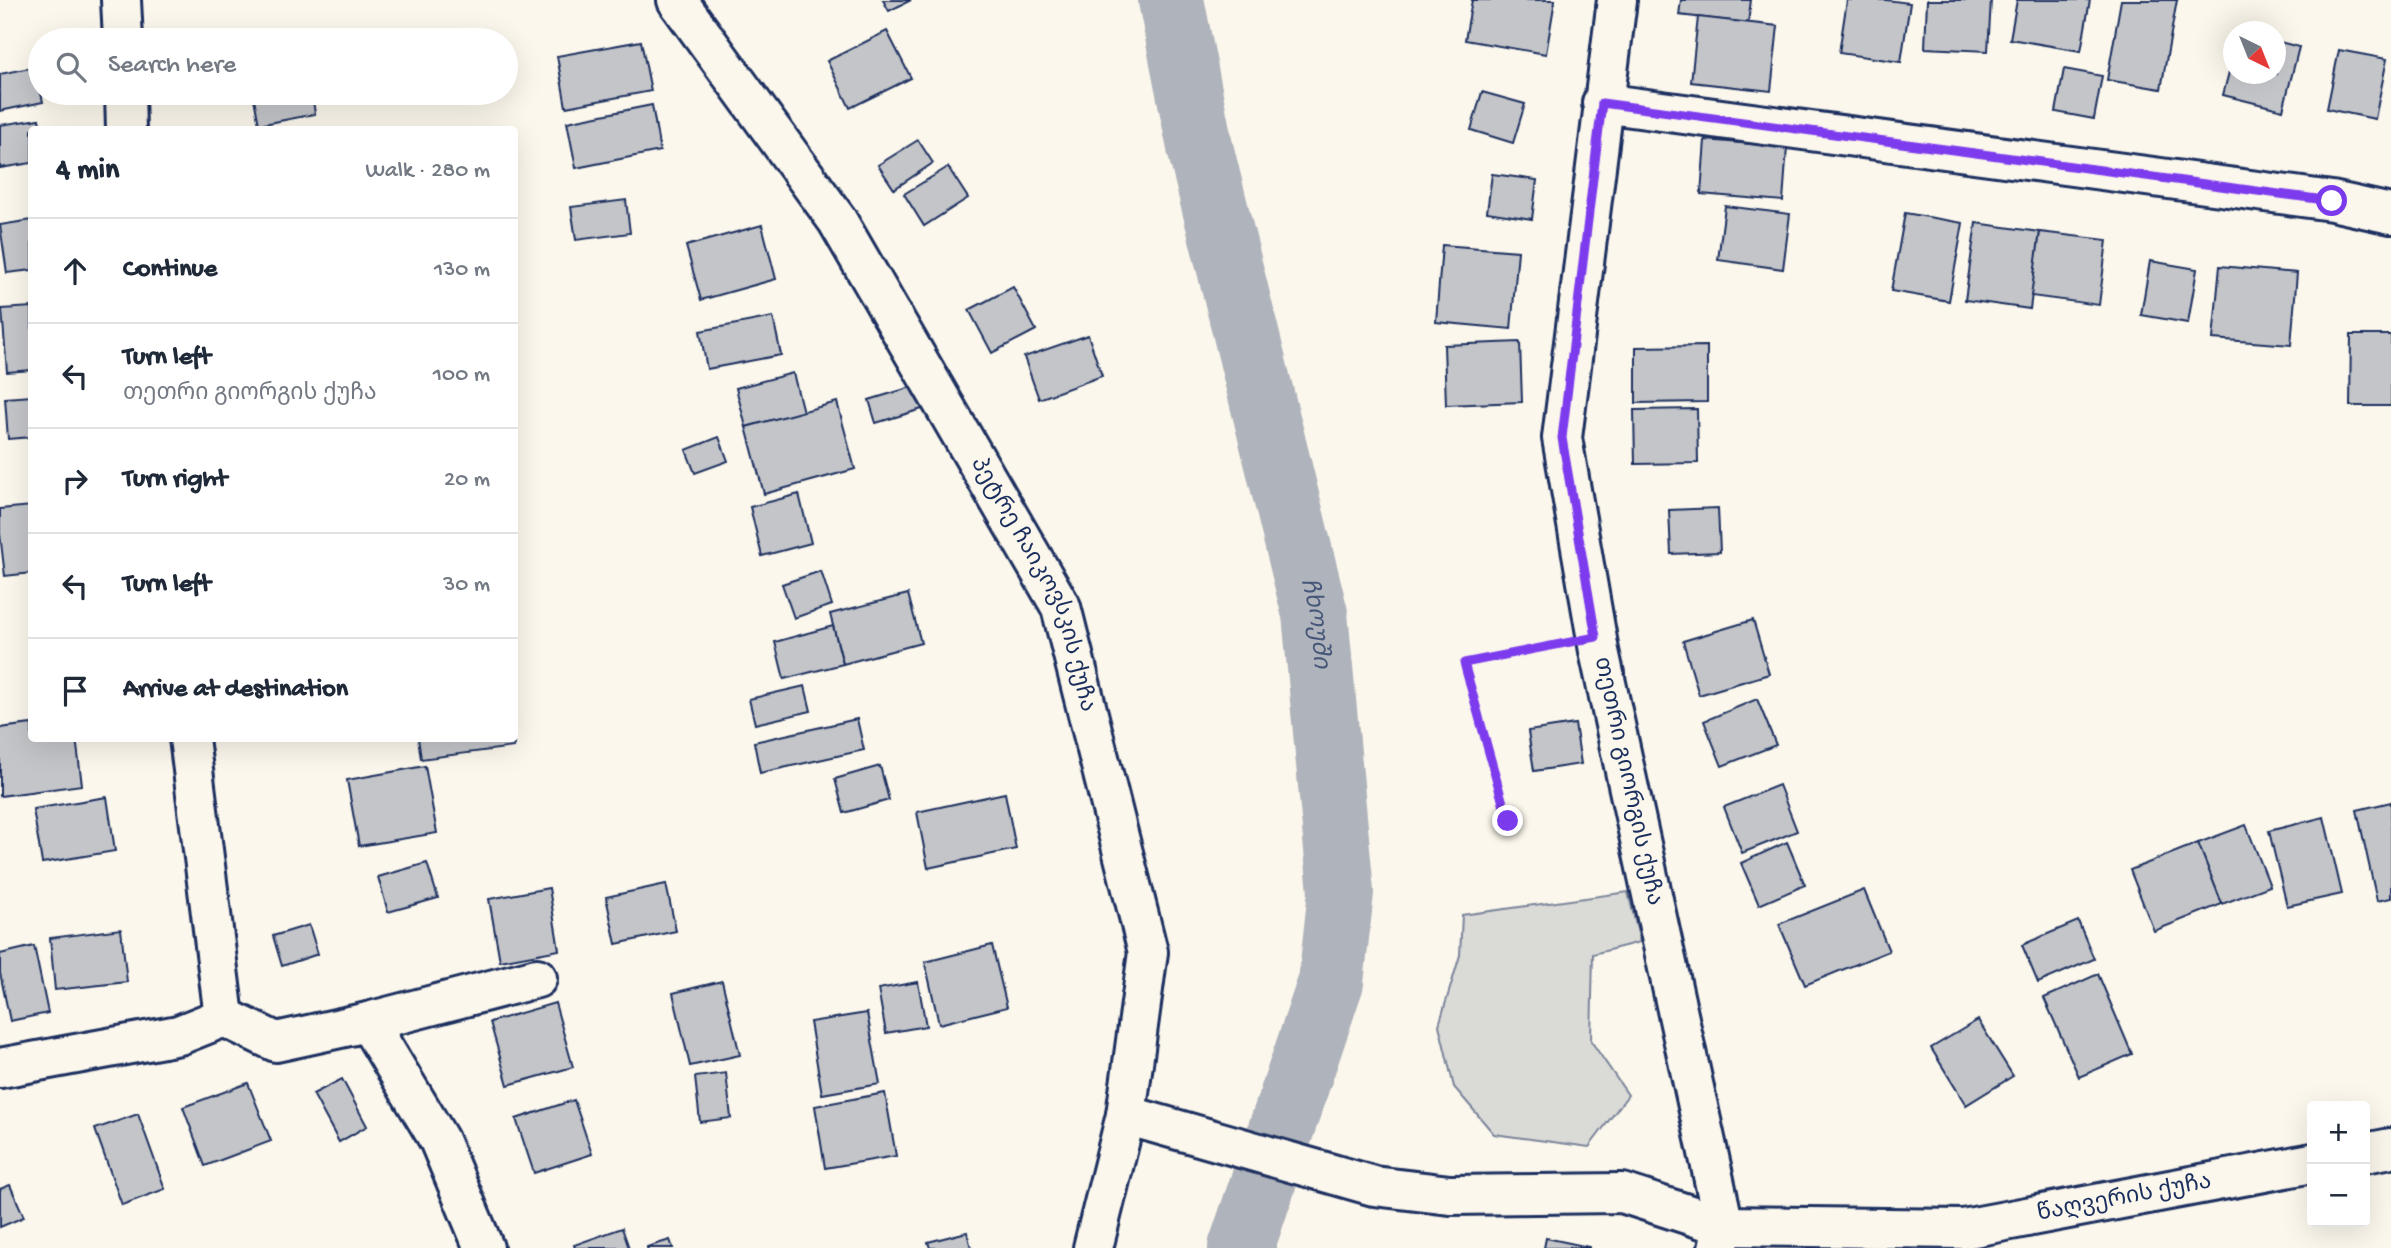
<!DOCTYPE html>
<html lang="en">
<head>
<meta charset="utf-8">
<style>
  :root { --surface:#fff; --page:#f2f2f3; --text:#1f2937; --muted:#747a83; --line:#e0e1e3 }
  body { margin:0; font-family:"Gochi Hand","Noto Sans Georgian",sans-serif; background:var(--page); color:var(--text) }
  .controls { position:absolute; right:21px; bottom:21px; display:grid; overflow:hidden; border-radius:7px; box-shadow:0 7px 28px #0002 }
  .controls button { width:63px; height:63px; display:grid; place-items:center; padding:0; border:0; border-bottom:2px solid var(--line); background:var(--surface); color:var(--text); font:35px sans-serif }
  .compass { position:absolute; left:2223px; top:21px; width:63px; height:63px; border-radius:50%; background:var(--surface); box-shadow:0 7px 28px #0002; rotate:137deg }
  .stop { position:absolute; width:21px; height:21px; margin:-16px; border:5px solid #7c3aed; border-radius:50%; background:#fff }
  .stop.end { background:#7c3aed; border-color:#fff; box-shadow:0 2px 7px #0008 }
  .list { margin:0; padding:0; list-style:none }
  h2 { display:flex; justify-content:space-between; align-items:center; height:91px; margin:0; padding:0 28px; font-size:30px }
  h2 small { font-size:23px; font-weight:400; color:var(--muted) }
  .list li { display:grid; grid-template-columns:46px 1fr auto; gap:21px; align-items:center; box-sizing:border-box; height:105px; padding:0 28px; border-top:2px solid var(--line) }
  .list b { display:block; font-size:26px; white-space:nowrap }
  .list p { margin:0; font-size:23px; white-space:nowrap; color:var(--muted) }
  .list em { font-size:23px; font-style:normal; color:var(--muted) }
  .icon { flex:none; width:38px; height:38px; fill:none; stroke:currentColor; stroke-width:2; stroke-linecap:round; stroke-linejoin:round }
  .map { position:relative; flex:none; width:2391px; height:1248px; overflow:hidden }
  .search { position:absolute; background:var(--surface); box-shadow:0 7px 28px #0002; left:28px; top:28px; width:490px; height:77px; display:flex; align-items:center; gap:18px; box-sizing:border-box; padding:0 24px; border-radius:38px; color:var(--muted); font-size:26px }
  .panel { position:absolute; background:var(--surface); box-shadow:0 7px 28px #0002; left:28px; top:126px; width:490px; height:616px; border-radius:7px }
  .map>svg:first-child { display:block }
  .green { fill:#dadad7; stroke:#7a849a; stroke-width:2 }
  .lines { fill:none; stroke-linecap:round; stroke-linejoin:round }
  .river { stroke:#afb3bb; stroke-width:66 }
  .building { fill:#c3c5c9; stroke:#1b2f5e; stroke-width:2 }
  .street-casing { stroke:#1b2f5e; stroke-width:44 }
  .path { stroke:#1b2f5e; stroke-width:4.5; stroke-dasharray:5 5; stroke-linecap:butt }
  .street { stroke:#fbf7ec; stroke-width:38 }
  .route { stroke:#7c3aed; stroke-width:9 }
  .labels { text-anchor:middle; dominant-baseline:central; stroke-width:5; stroke-linejoin:round; paint-order:stroke }
  .street-label { font-size:23px; fill:#1b2f5e; stroke:#fbf7ec }
  .water-label { font-size:24px; font-style:italic; fill:#47577a; stroke:#fbf7ec }
</style>
</head>
<body>
<div class="map">
<svg width="2391" height="1248" viewBox="0 0 2391 1248">
  <rect width="100%" height="100%" fill="#fbf7ec"/>
  <filter id="ink" filterUnits="userSpaceOnUse"><feTurbulence type="fractalNoise" baseFrequency=".0143" numOctaves="2"/><feDisplacementMap in="SourceGraphic" scale="14" xChannelSelector="R" yChannelSelector="G"/><feConvolveMatrix kernelMatrix="1 2 1 2 8 2 1 2 1" color-interpolation-filters="sRGB"/></filter>
  <g filter="url(#ink)">
    <polygon class="green" points="1628,892 1640,942 1593,954 1591,1041 1628,1095 1589,1147 1494,1134 1454,1087 1439,1025 1460,955 1462,915"/>
    <g class="lines">
      <path class="river" id="s1" d="M1171,0L1200,147L1315,614L1341,892L1331,982L1241,1248"/>
    </g>
    <g class="building">
      <polygon points="883,0 911,0 889,11"/>
      <polygon points="1472,0 1555,0 1546,54 1465,40"/>
      <polygon points="1681,0 1751,0 1748,23 1679,15"/>
      <polygon points="1847,0 1886,0 1910,3 1901,62 1839,53"/>
      <polygon points="1927,0 1991,0 1988,51 1925,48"/>
      <polygon points="2017,0 2090,0 2081,51 2010,39"/>
      <polygon points="2121,0 2177,0 2161,89 2107,80"/>
      <polygon points="1698,17 1778,26 1771,91 1691,82"/>
      <polygon points="887,31 911,78 850,108 827,61"/>
      <polygon points="641,41 651,91 566,107 557,56"/>
      <polygon points="2276,41 2299,47 2283,110 2223,95 2234,53 2234,74 2276,74"/>
      <polygon points="2339,50 2387,59 2375,119 2327,109"/>
      <polygon points="35,67 43,102 0,111 0,74"/>
      <polygon points="2064,69 2102,76 2094,119 2056,112"/>
      <polygon points="1482,92 1525,104 1513,143 1471,130"/>
      <polygon points="253,93 312,93 315,114 259,125"/>
      <polygon points="652,105 660,151 576,168 567,122"/>
      <polygon points="39,119 41,130 32,130 32,163 0,168 0,125"/>
      <polygon points="918,140 933,163 894,189 878,165"/>
      <polygon points="1705,140 1787,147 1783,201 1701,194"/>
      <polygon points="948,167 968,198 924,226 904,194"/>
      <polygon points="1492,174 1537,180 1532,219 1487,212"/>
      <polygon points="626,200 630,233 576,240 571,207"/>
      <polygon points="1725,206 1790,214 1783,269 1718,260"/>
      <polygon points="1905,213 1963,223 1949,301 1891,291"/>
      <polygon points="32,220 32,270 7,273 0,225"/>
      <polygon points="1976,223 2040,232 2030,309 1965,300"/>
      <polygon points="762,225 776,279 701,300 686,246"/>
      <polygon points="2040,232 2107,240 2099,305 2031,296"/>
      <polygon points="1442,245 1518,251 1511,329 1436,322"/>
      <polygon points="2150,261 2197,269 2188,323 2141,315"/>
      <polygon points="2220,266 2297,273 2291,345 2213,339"/>
      <polygon points="1013,287 1036,330 992,353 969,310"/>
      <polygon points="32,307 32,370 7,372 2,309"/>
      <polygon points="773,317 781,355 707,369 700,331"/>
      <polygon points="1088,335 1102,376 1039,399 1024,357"/>
      <polygon points="2351,335 2391,335 2391,406 2350,406"/>
      <polygon points="1520,342 1522,402 1446,405 1444,345"/>
      <polygon points="1707,346 1707,402 1636,403 1636,347"/>
      <polygon points="793,373 803,412 746,427 736,388"/>
      <polygon points="925,383 932,406 876,423 869,400"/>
      <polygon points="32,396 32,437 8,439 5,398"/>
      <polygon points="837,402 855,469 764,494 746,427"/>
      <polygon points="1697,409 1698,463 1635,464 1634,410"/>
      <polygon points="719,437 728,461 695,473 686,450"/>
      <polygon points="799,494 811,543 762,556 750,507"/>
      <polygon points="32,506 32,573 5,576 0,534 0,509"/>
      <polygon points="1718,508 1720,552 1671,554 1669,510"/>
      <polygon points="821,571 832,605 794,618 782,584"/>
      <polygon points="908,594 921,643 843,664 830,614"/>
      <polygon points="1753,620 1769,674 1699,695 1683,641"/>
      <polygon points="833,626 843,664 784,679 775,642"/>
      <polygon points="805,686 811,711 755,724 749,699"/>
      <polygon points="1757,699 1776,745 1722,766 1704,721"/>
      <polygon points="857,719 864,750 760,773 754,742"/>
      <polygon points="32,724 32,738 76,738 82,785 0,796 0,728"/>
      <polygon points="1575,724 1581,764 1534,771 1528,731"/>
      <polygon points="418,738 513,738 514,747 421,759"/>
      <polygon points="425,766 437,833 359,846 347,780"/>
      <polygon points="880,766 889,800 844,813 835,779"/>
      <polygon points="1779,785 1797,831 1742,853 1724,807"/>
      <polygon points="1005,793 1016,849 928,868 917,812"/>
      <polygon points="107,797 115,851 42,863 33,809"/>
      <polygon points="2391,802 2391,898 2377,901 2357,810"/>
      <polygon points="2324,817 2342,894 2287,906 2269,831"/>
      <polygon points="2246,825 2270,886 2222,904 2198,843"/>
      <polygon points="1787,842 1805,885 1759,905 1741,863"/>
      <polygon points="2198,843 2222,904 2154,931 2130,870"/>
      <polygon points="427,863 438,898 388,912 378,877"/>
      <polygon points="666,884 676,931 616,944 606,897"/>
      <polygon points="549,888 559,950 500,961 489,899"/>
      <polygon points="1864,890 1889,951 1805,985 1779,924"/>
      <polygon points="2078,921 2094,959 2038,983 2022,945"/>
      <polygon points="309,925 318,954 282,966 273,936"/>
      <polygon points="121,929 127,982 55,990 50,938"/>
      <polygon points="992,945 1007,1007 939,1024 925,962"/>
      <polygon points="34,946 48,1013 10,1021 0,973 0,954"/>
      <polygon points="2098,974 2132,1054 2079,1077 2044,998"/>
      <polygon points="722,981 740,1055 690,1066 673,993"/>
      <polygon points="918,982 926,1026 886,1033 878,989"/>
      <polygon points="555,1003 573,1067 508,1085 490,1022"/>
      <polygon points="867,1013 880,1084 822,1094 810,1022"/>
      <polygon points="1978,1020 2013,1076 1966,1105 1931,1048"/>
      <polygon points="726,1073 731,1118 700,1122 695,1077"/>
      <polygon points="342,1079 367,1126 339,1142 313,1094"/>
      <polygon points="248,1083 271,1141 205,1166 183,1107"/>
      <polygon points="885,1093 896,1156 825,1168 815,1106"/>
      <polygon points="574,1100 592,1154 534,1173 516,1119"/>
      <polygon points="138,1114 165,1189 122,1205 95,1129"/>
      <polygon points="10,1185 24,1217 0,1227 0,1189"/>
      <polygon points="622,1228 629,1248 575,1248 574,1245"/>
      <polygon points="967,1232 971,1248 930,1248 928,1242"/>
      <polygon points="1546,1238 1589,1247 1589,1248 1544,1248"/>
      <polygon points="670,1240 673,1248 647,1248 647,1247"/>
    </g>
    <g class="lines">
      <defs>
        <g id="street">
          <polyline points="121,0 123,40"/>
          <path id="s2" d="M677,0L837,220L1061,607L1148,952L1126,1115L1093,1248"/>
          <path id="s3" d="M1617,0L1562,438L1599,651L1724,1226L1718,1248"/>
          <polyline points="125,93 126,130"/>
          <polyline points="1602,103 2332,201 2391,214"/>
          <polyline points="189,738 224,1017"/>
          <polyline points="368,1022 439,1140 484,1248"/>
          <polyline points="0,1068 179,1035 224,1017 276,1042 368,1022 537,978"/>
          <path id="s4" d="M1126,1115L1374,1186L1450,1195L1622,1193L1724,1226L1963,1229L2312,1163"/>
          <polyline points="2365,1153 2391,1148"/>
        </g>
      </defs>
      <use href="#street" class="street-casing"/>
      <polyline class="path" points="1508,821 1464,663 1560,644"/>
      <use href="#street" class="street"/>
    </g>
  </g>
  <g class="lines" filter="url(#ink)">
    <polyline class="route" points="1508,821 1464,663 1596,637 1562,438 1602,103 2332,201"/>
  </g>
  <g class="labels">
    <g class="street-label">
      <text stroke="none"><textPath href="#s2" startOffset="688">პეტრე ჩაიკოვსკის ქუჩა</textPath></text>
      <text stroke="none"><textPath href="#s3" startOffset="791">თეთრი გიორგის ქუჩა</textPath></text>
      <text stroke="none"><textPath href="#s4" startOffset="1017">წაღვერის ქუჩა</textPath></text>
    </g>
    <g class="water-label">
      <text stroke="none"><textPath href="#s1" startOffset="640">ჩხოუში</textPath></text>
    </g>
  </g>
</svg>
<div class="controls">
<button>+</button>
<button>−</button>
</div>
<svg class="compass" viewBox="-18 -18 36 36"><path d="M0-13l5 13h-10z" fill="#e53935"/><path d="M0 13l5-13h-10z" fill="#747a83"/></svg>
<div class="stop" style="left:2332px;top:201px"></div>
<div class="stop end" style="left:1508px;top:821px"></div>
<div class="search"><svg class="icon" aria-label="search" viewBox="0 0 24 24"><circle cx="10" cy="10" r="6"/><path d="M15 15l6 6"/></svg>Search here</div>
<section class="panel">
<h2>4 min<small>Walk · 280 m</small></h2>
<ul class="list">
<li><svg class="icon" aria-label="ahead" viewBox="0 0 24 24"><path d="M12 20V5M6 11l6-6 6 6"/></svg><div><b>Continue</b></div><em>130 m</em></li>
<li><svg class="icon" aria-label="left" viewBox="0 0 24 24"><path d="M17 20v-9H6M10 6l-5 5 5 5"/></svg><div><b>Turn left</b><p>თეთრი გიორგის ქუჩა</p></div><em>100 m</em></li>
<li><svg class="icon" aria-label="right" viewBox="0 0 24 24"><path d="M7 20v-9h11M14 6l5 5-5 5"/></svg><div><b>Turn right</b></div><em>20 m</em></li>
<li><svg class="icon" aria-label="left" viewBox="0 0 24 24"><path d="M17 20v-9H6M10 6l-5 5 5 5"/></svg><div><b>Turn left</b></div><em>30 m</em></li>
<li><svg class="icon" aria-label="arrive" viewBox="0 0 24 24"><path d="M6 21V4h12l-3 4 3 4H6"/></svg><div><b>Arrive at destination</b></div></li>
</ul>
</section>
</div>
</body>
</html>
